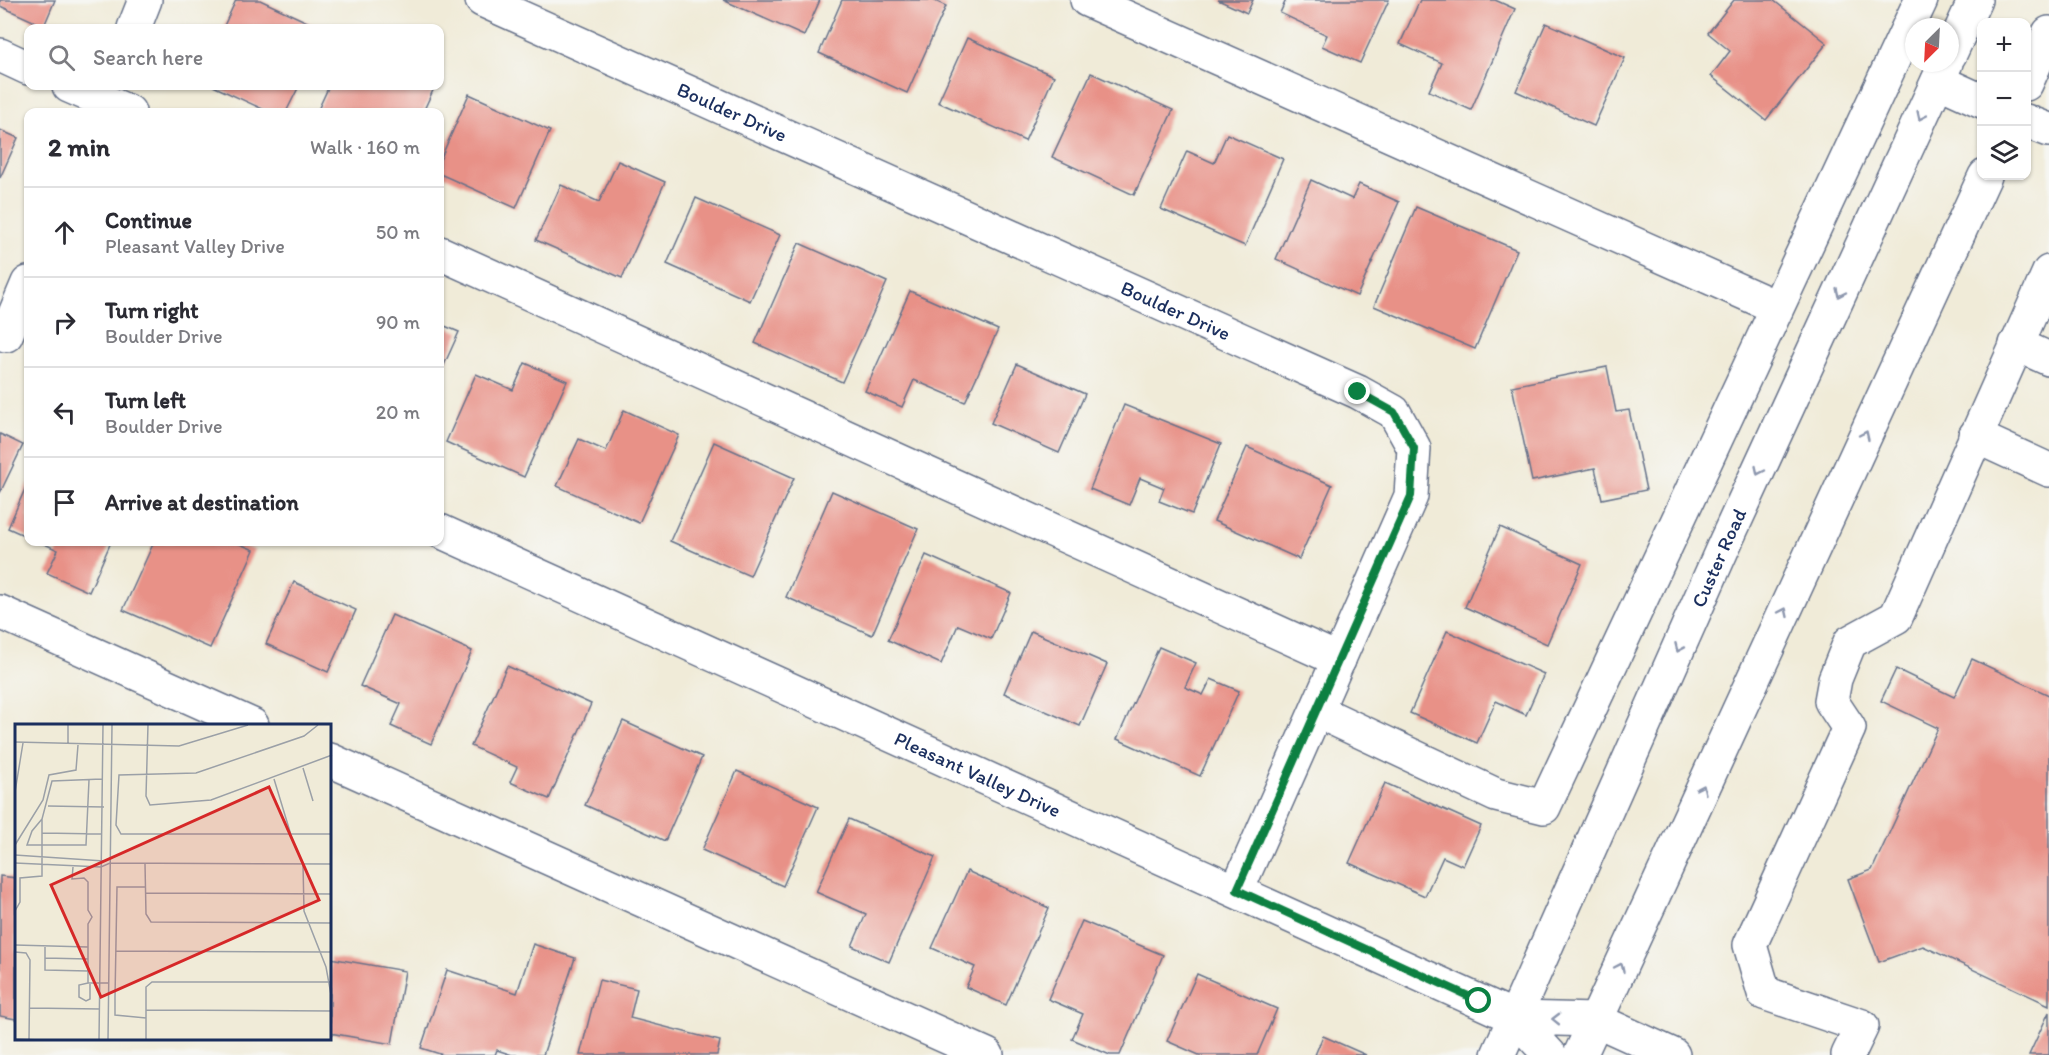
<!DOCTYPE html>
<html lang="en">
<head>
<meta charset="utf-8">
<style>
  :root { --surface:#fff; --page:#f2f2f3; --text:#2b2b33; --muted:#7c7c81; --line:#e1e1e2 }
  body { margin:0; font-family:Itim,sans-serif; background:var(--page); color:var(--text) }
  .controls { position:absolute; right:18px; top:18px; display:grid; overflow:hidden; border-radius:12px; box-shadow:0 2px 4px #0004 }
  .controls button { width:54px; height:54px; display:grid; place-items:center; padding:0; border:0; border-bottom:2px solid var(--line); background:var(--surface); color:var(--text); font:30px sans-serif }
  .compass { position:absolute; left:1905px; top:18px; width:54px; height:54px; border-radius:50%; background:var(--surface); box-shadow:0 2px 4px #0004; rotate:204deg }
  .stop { position:absolute; width:18px; height:18px; margin:-14px; border:4px solid #0b8043; border-radius:50%; background:#fff }
  .stop.end { background:#0b8043; border-color:#fff; box-shadow:0 2px 6px #0008 }
  .list { margin:0; padding:0; list-style:none }
  h2 { display:flex; justify-content:space-between; align-items:center; height:78px; margin:0; padding:0 24px; font-size:26px }
  h2 small { font-size:20px; font-weight:400; color:var(--muted) }
  .list li { display:grid; grid-template-columns:39px 1fr auto; gap:18px; align-items:center; box-sizing:border-box; height:90px; padding:0 24px; border-top:2px solid var(--line) }
  .list b { display:block; font-size:22px; white-space:nowrap }
  .list p { margin:0; font-size:20px; white-space:nowrap; color:var(--muted) }
  .list em { font-size:20px; font-style:normal; color:var(--muted) }
  .icon { flex:none; width:33px; height:33px; fill:none; stroke:currentColor; stroke-width:2; stroke-linecap:round; stroke-linejoin:round }
  .map { position:relative; flex:none; width:2049px; height:1055px; overflow:hidden }
  .search { position:absolute; background:var(--surface); box-shadow:0 2px 4px #0004; left:24px; top:24px; width:420px; height:66px; display:flex; align-items:center; gap:15px; box-sizing:border-box; padding:0 21px; border-radius:12px; color:var(--muted); font-size:22px }
  .panel { position:absolute; background:var(--surface); box-shadow:0 2px 4px #0004; left:24px; top:108px; width:420px; height:438px; border-radius:12px }
  .map>svg:first-child { display:block }
  .building { fill:#e89187 }
  .lines { fill:none; stroke-linecap:round; stroke-linejoin:round }
  .minor-casing { stroke:#667189; stroke-width:36 }
  .major-casing { stroke:#667189; stroke-width:36 }
  .minor { stroke:#fff; stroke-width:33 }
  .major { stroke:#fff; stroke-width:33 }
  .oneway { stroke:#8d97ae }
  .route { stroke:#0b8043; stroke-width:8 }
  .labels { text-anchor:middle; dominant-baseline:central; stroke-width:5; stroke-linejoin:round; paint-order:stroke }
  .street-label { font-size:20px; fill:#1b2f5e; stroke:#f6f6f2 }
  .inset-road { fill:none; stroke:#9ba0a7; stroke-width:1.5 }
  .view { fill:#d62828; fill-opacity:0.15; stroke:#d62828; stroke-width:3 }
  .inset-edge { fill:none; stroke:#1b2f5e; stroke-width:3 }
</style>
</head>
<body>
<div class="map">
<svg width="2049" height="1055" viewBox="0 0 2049 1055">
  <rect width="100%" height="100%" fill="#f6f6f2"/>
  <filter id="ink" filterUnits="userSpaceOnUse"><feTurbulence type="fractalNoise" baseFrequency=".0167" numOctaves="2"/><feDisplacementMap in="SourceGraphic" scale="12" xChannelSelector="R" yChannelSelector="G"/><feConvolveMatrix kernelMatrix="1 2 1 2 8 2 1 2 1" color-interpolation-filters="sRGB"/></filter>
  <filter id="wash" filterUnits="userSpaceOnUse"><feTurbulence type="fractalNoise" baseFrequency=".008" numOctaves="4" result="noise"/><feDisplacementMap in="SourceGraphic" scale="24" xChannelSelector="R" yChannelSelector="G"/><feGaussianBlur stdDeviation="1.35" result="paint"/><feColorMatrix in="noise" values="0 0 0 0 0 0 0 0 0 0 0 0 0 0 0 0 0 1.4 0 .05"/><feComposite in="paint" operator="in"/></filter>
  <g filter="url(#wash)">
    <rect width="100%" height="100%" fill="#f0ebd8"/>
    <g id="blocks">
      <g class="building">
        <polygon points="0,0 55,0 44,26 0,6"/>
        <polygon points="236,0 260,0 320,28 223,28"/>
        <polygon points="723,0 820,0 804,36"/>
        <polygon points="842,0 933,0 946,6 907,93 819,53"/>
        <polygon points="1218,0 1253,0 1247,13"/>
        <polygon points="1286,0 1389,0 1360,63 1322,46 1327,35 1280,13"/>
        <polygon points="1420,0 1495,0 1515,9 1471,110 1429,91 1442,63 1400,44"/>
        <polygon points="1734,0 1773,0 1827,43 1766,120 1711,76 1730,51 1708,33"/>
        <polygon points="1546,23 1625,58 1594,126 1516,91"/>
        <polygon points="967,38 1054,76 1025,141 938,102"/>
        <polygon points="1091,73 1173,110 1134,195 1052,157"/>
        <polygon points="213,86 299,86 286,112 269,112"/>
        <polygon points="329,86 435,86 423,112 317,112"/>
        <polygon points="469,94 550,131 516,208 440,174 440,160"/>
        <polygon points="0,130 18,138 0,178"/>
        <polygon points="1227,134 1283,159 1245,246 1161,209 1187,151 1214,163"/>
        <polygon points="618,161 665,182 622,278 536,240 561,185 599,202"/>
        <polygon points="1311,180 1352,199 1359,184 1399,202 1357,296 1276,259"/>
        <polygon points="696,198 780,235 750,301 667,264"/>
        <polygon points="1416,207 1517,250 1475,349 1374,306"/>
        <polygon points="799,243 887,282 842,382 755,343"/>
        <polygon points="910,291 998,330 965,402 914,380 902,407 865,391"/>
        <polygon points="440,324 459,332 440,374"/>
        <polygon points="525,363 567,381 524,477 446,442 476,374 513,390"/>
        <polygon points="1017,364 1085,394 1059,453 991,423"/>
        <polygon points="1607,367 1616,412 1629,410 1646,490 1602,499 1595,468 1532,481 1512,386"/>
        <polygon points="1124,405 1221,444 1192,514 1159,501 1164,488 1140,478 1129,505 1090,489"/>
        <polygon points="624,410 679,435 639,523 557,486 579,439 606,451"/>
        <polygon points="0,434 23,445 0,493"/>
        <polygon points="714,442 794,478 750,576 670,541"/>
        <polygon points="1247,447 1332,485 1299,559 1214,521"/>
        <polygon points="28,482 28,537 8,528"/>
        <polygon points="832,491 918,529 872,635 786,597"/>
        <polygon points="1500,527 1582,564 1547,644 1465,607"/>
        <polygon points="40,542 111,542 89,592 47,573 58,550"/>
        <polygon points="154,542 235,542 254,550 210,648 123,610"/>
        <polygon points="926,555 1011,593 991,639 958,625 941,664 888,640"/>
        <polygon points="294,582 356,610 328,672 266,644"/>
        <polygon points="392,615 472,651 431,744 391,726 401,704 360,686"/>
        <polygon points="1031,631 1107,664 1080,726 1004,693"/>
        <polygon points="1447,631 1544,674 1526,715 1496,701 1477,743 1410,713"/>
        <polygon points="1159,647 1196,663 1185,687 1203,695 1211,679 1239,691 1200,776 1117,739"/>
        <polygon points="1972,659 2049,695 2049,1005 1923,946 1879,962 1848,879 1872,870 1938,728 1881,701 1896,669 1954,697"/>
        <polygon points="507,666 591,704 549,799 510,782 517,767 471,746"/>
        <polygon points="623,721 702,757 665,841 585,805"/>
        <polygon points="737,771 818,807 783,886 702,850"/>
        <polygon points="1385,783 1481,826 1463,866 1443,857 1425,896 1349,863"/>
        <polygon points="849,819 935,857 889,962 852,946 866,914 816,892"/>
        <polygon points="967,871 1049,908 1006,1005 966,987 975,967 932,948"/>
        <polygon points="0,876 16,878 16,1019 0,1016"/>
        <polygon points="1082,921 1163,955 1120,1055 1110,1055 1072,1039 1083,1014 1048,999"/>
        <polygon points="533,944 575,958 543,1055 512,1055 497,1050 495,1055 443,1055 421,1048 447,970 517,993"/>
        <polygon points="330,958 405,971 392,1044 330,1033"/>
        <polygon points="1197,974 1277,1009 1257,1055 1199,1055 1167,1041"/>
        <polygon points="599,980 637,989 630,1018 720,1041 717,1055 580,1055"/>
        <polygon points="2049,1012 2049,1055 2029,1055"/>
        <polygon points="1323,1036 1366,1055 1315,1055"/>
      </g>
    </g>
  </g>
  <g filter="url(#ink)">
    <use href="#blocks" fill-opacity="0" stroke="#667189" stroke-width="1.5"/>
    <g class="lines">
      <defs>
        <g id="minor">
          <path id="s1" d="M482,0L1358,392L1394,412L1414,448L1411,496L1237,890"/>
          <polyline points="1087,0 1776,307"/>
          <polyline points="134,28 145,0"/>
          <polyline points="0,55 28,68"/>
          <polyline points="1938,81 1982,101"/>
          <polyline points="69,86 129,112"/>
          <polyline points="2026,121 2049,130"/>
          <polyline points="440,253 1339,660"/>
          <polyline points="6,335 28,283"/>
          <polyline points="2016,344 2049,359"/>
          <polyline points="1975,436 2049,470"/>
          <path id="s2" d="M440,531L1516,1018L1596,1020L1673,1055"/>
          <polyline points="0,612 252,725"/>
          <polyline points="1317,711 1496,795 1544,807 1921,0"/>
          <polyline points="330,760 987,1055"/>
          <polyline points="1516,1018 1550,1055"/>
          <polyline points="1848,1055 1862,1026 1764,993 1750,945 1849,728 1831,701 1835,679 1850,642 1896,617 2049,272"/>
        </g>
        <g id="major">
          <polyline points="1950,54 1975,0"/>
          <polyline points="2026,84 2049,33"/>
          <path id="s3" d="M1498,1055L1725,543L1946,63"/>
          <polyline points="1580,1055 1985,176"/>
        </g>
      </defs>
      <use href="#minor" class="minor-casing"/>
      <use href="#major" class="major-casing"/>
      <use href="#minor" class="minor"/>
      <use href="#major" class="major"/>
    </g>
    <defs><path id="oneway-chevron" d="M-2-3.5L2.5 0L-2 3.5" fill="none" stroke-width="1.6" stroke-linecap="round" stroke-linejoin="round" transform="scale(1.5)"/></defs>
    <g class="oneway">
      <use href="#oneway-chevron" transform="translate(1921 116) rotate(115)"/>
      <use href="#oneway-chevron" transform="translate(1840 293) rotate(115)"/>
      <use href="#oneway-chevron" transform="translate(1865 435) rotate(-65)"/>
      <use href="#oneway-chevron" transform="translate(1759 471) rotate(115)"/>
      <use href="#oneway-chevron" transform="translate(1784 612) rotate(-65)"/>
      <use href="#oneway-chevron" transform="translate(1679 648) rotate(114)"/>
      <use href="#oneway-chevron" transform="translate(1702 789) rotate(-65)"/>
      <use href="#oneway-chevron" transform="translate(1620 967) rotate(-65)"/>
      <use href="#oneway-chevron" transform="translate(1556 1019) rotate(-179)"/>
    </g>
  </g>
  <g class="lines" filter="url(#ink)">
    <polyline class="route" points="1358,392 1394,412 1414,448 1411,496 1237,890 1479,1001"/>
  </g>
  <g class="labels">
    <g class="street-label">
      <text stroke="none"><textPath href="#s1" startOffset="274">Boulder Drive</textPath></text>
      <text stroke="none"><textPath href="#s1" startOffset="760">Boulder Drive</textPath></text>
      <text stroke="none"><textPath href="#s3" startOffset="544">Custer Road</textPath></text>
      <text stroke="none"><textPath href="#s2" startOffset="590">Pleasant Valley Drive</textPath></text>
    </g>
  </g>
  <g transform="translate(15 724)">
    <rect width="316" height="316" fill="#f0ebd8"/>
    <path class="inset-road" d="M53,1V21M133,1L131,72L135,81L196,76L317,31M303,1L289,12L181,49L104,51L101,101L106,110H317M0,18L164,22L233,1M288,44L298,77M259,55L276,111M0,68L8,19M33,82L89,83M27,95L17,107L12,121H71L74,56M27,109L86,110M0,121L28,76L34,51L61,46L63,21M0,131L89,137M0,139L86,143L95,139L317,140M130,140L131,190L136,198L317,199M288,140L289,187L311,243L317,276M58,143L57,155L69,154L73,158V186L77,193L73,200V259H94M130,163H102L100,273V291L131,294M130,169L317,170M0,187L5,178V154L27,152V95L37,57L87,55M0,221L73,223M30,223V246L73,247M101,227L317,228M0,228L11,229L15,236L14,316M30,234L73,235M73,259L64,261V273L71,277L75,275V260M15,284L85,285M131,286L317,287M0,315L26,316M84,316L88,1M93,316L97,1M131,316V263L137,258H317"/>
    <path class="view" d="M254,63L304,176L86,273L36,161Z"/>
    <rect width="316" height="316" class="inset-edge"/>
  </g>
</svg>
<div class="controls">
<button>+</button>
<button>−</button>
<button><svg class="icon" aria-label="layers" viewBox="0 0 24 24"><path d="M12 4l9 5-9 5-9-5zM3 14l9 5 9-5"/></svg></button>
</div>
<svg class="compass" viewBox="-18 -18 36 36"><path d="M0-13l5 13h-10z" fill="#e53935"/><path d="M0 13l5-13h-10z" fill="#7c7c81"/></svg>
<div class="stop" style="left:1479px;top:1001px"></div>
<div class="stop end" style="left:1358px;top:392px"></div>
<div class="search"><svg class="icon" aria-label="search" viewBox="0 0 24 24"><circle cx="10" cy="10" r="6"/><path d="M15 15l6 6"/></svg>Search here</div>
<section class="panel">
<h2>2 min<small>Walk · 160 m</small></h2>
<ul class="list">
<li><svg class="icon" aria-label="ahead" viewBox="0 0 24 24"><path d="M12 20V5M6 11l6-6 6 6"/></svg><div><b>Continue</b><p>Pleasant Valley Drive</p></div><em>50 m</em></li>
<li><svg class="icon" aria-label="right" viewBox="0 0 24 24"><path d="M7 20v-9h11M14 6l5 5-5 5"/></svg><div><b>Turn right</b><p>Boulder Drive</p></div><em>90 m</em></li>
<li><svg class="icon" aria-label="left" viewBox="0 0 24 24"><path d="M17 20v-9H6M10 6l-5 5 5 5"/></svg><div><b>Turn left</b><p>Boulder Drive</p></div><em>20 m</em></li>
<li><svg class="icon" aria-label="arrive" viewBox="0 0 24 24"><path d="M6 21V4h12l-3 4 3 4H6"/></svg><div><b>Arrive at destination</b></div></li>
</ul>
</section>
</div>
</body>
</html>
